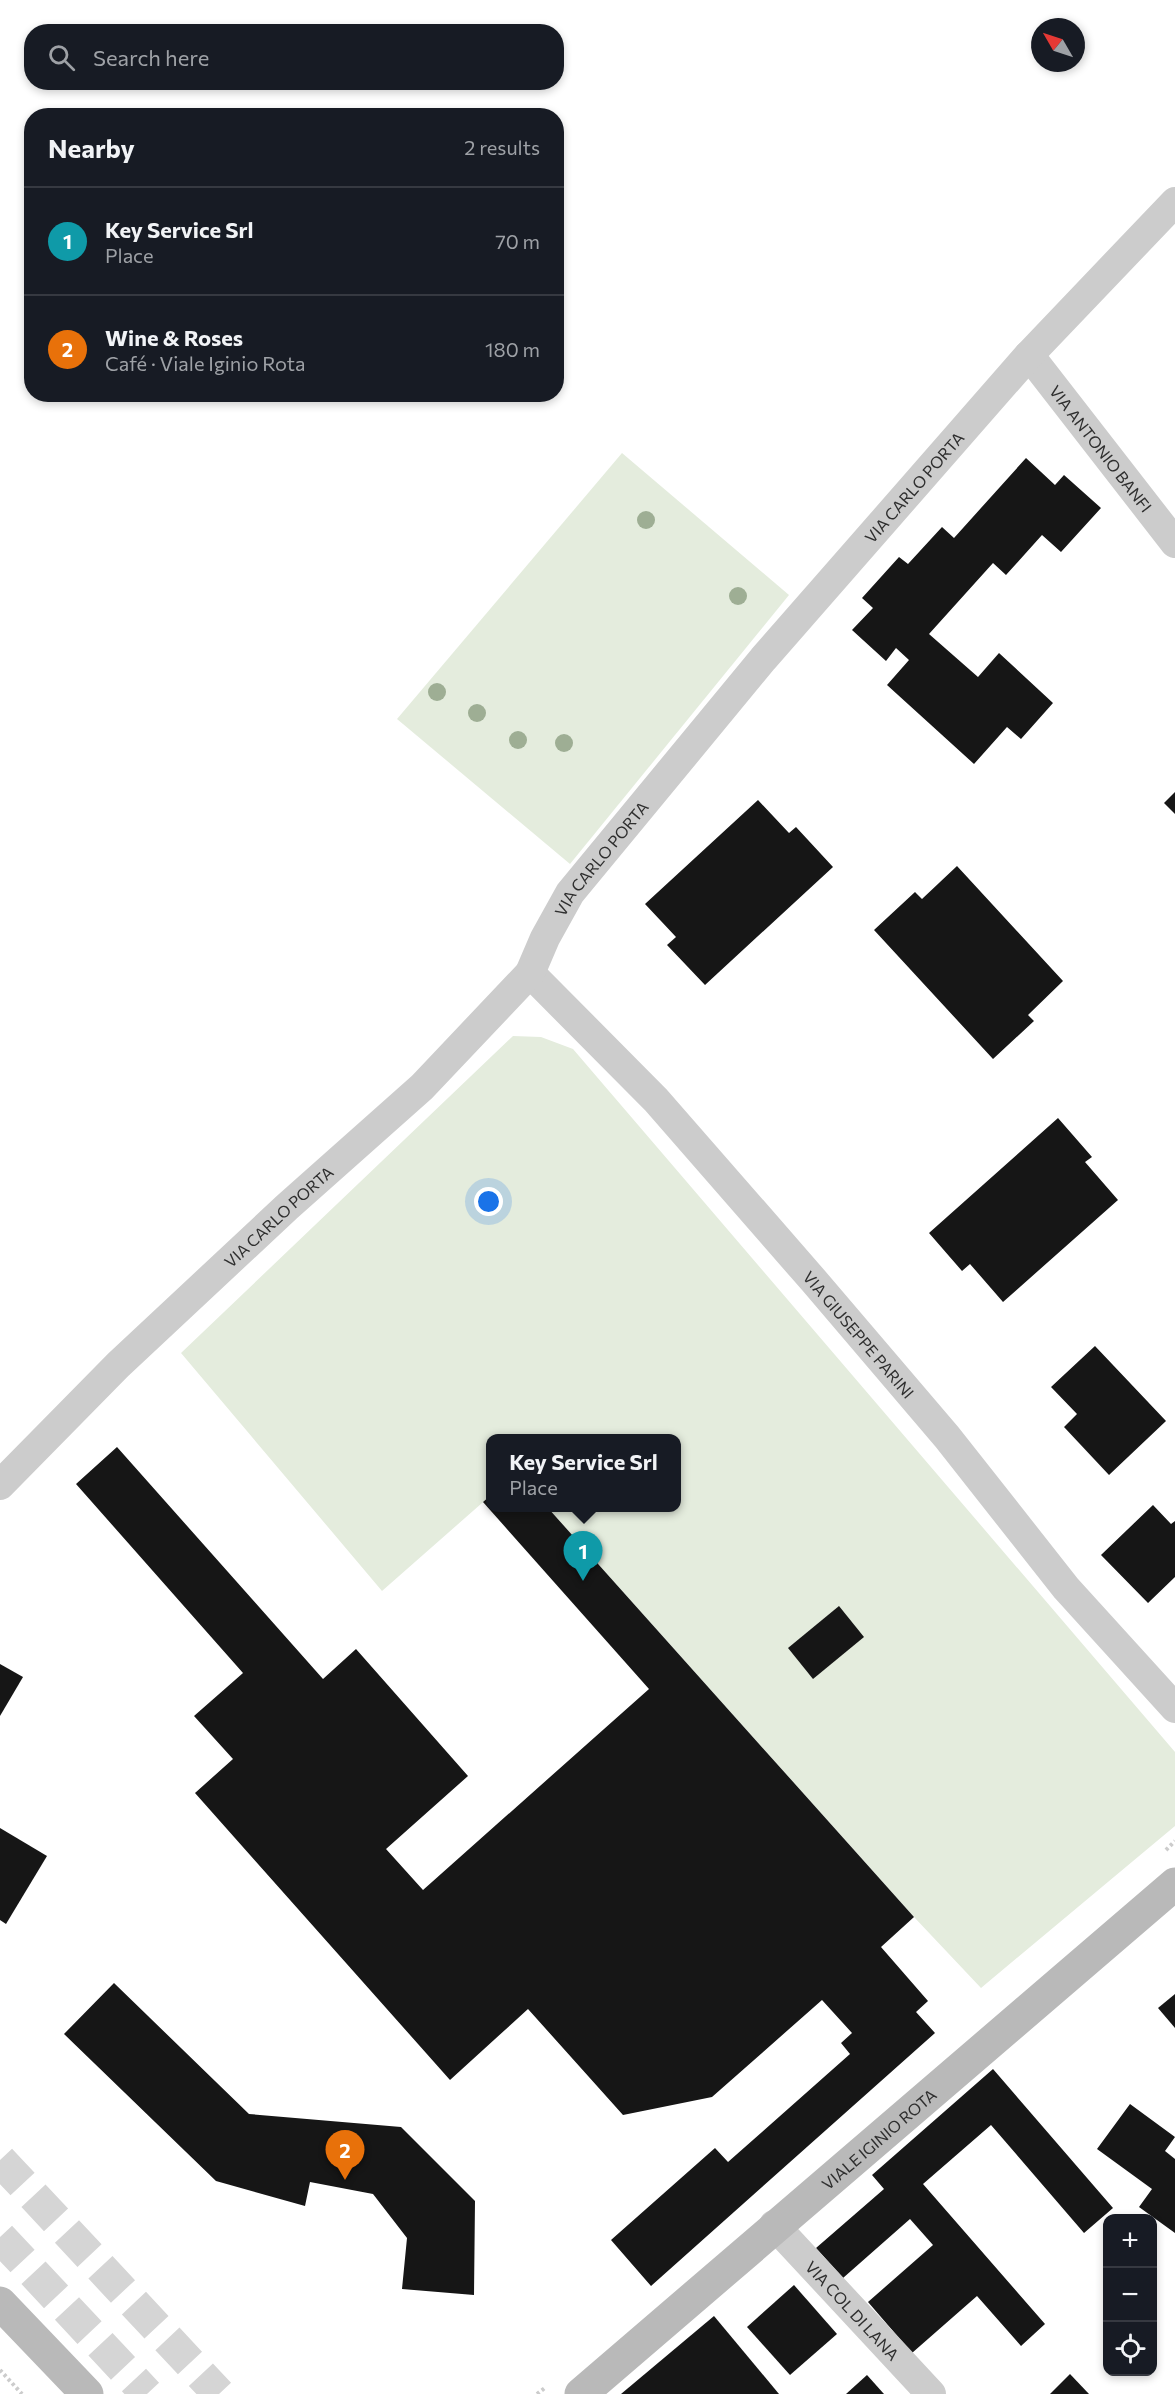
<!DOCTYPE html>
<html lang="en">
<head>
<meta charset="utf-8">
<style>
  :root { --surface:#171b24; --page:#20242c; --text:#f1f3f6; --muted:#9ea1a6; --line:#363941; --accent:#e43434 }
  body { margin:0; font-family:Commissioner,sans-serif; background:var(--page); color:var(--text) }
  .controls { position:absolute; right:18px; bottom:18px; display:grid; overflow:hidden; border-radius:12px; box-shadow:0 3px 9px #0003 }
  .controls button { width:54px; height:54px; display:grid; place-items:center; padding:0; border:0; border-bottom:2px solid var(--line); background:var(--surface); color:var(--text); font:30px sans-serif }
  .compass { position:absolute; left:1031px; top:18px; width:54px; height:54px; border-radius:50%; background:var(--surface); box-shadow:0 3px 9px #0003; rotate:309deg }
  .you { position:absolute; left:489px; top:1202px; width:21px; height:21px; margin:-15px; border:4px solid #fff; border-radius:50%; background:#1a73e8; box-shadow:0 0 0 9px #1a73e833 }
  .badge { display:grid; place-items:center; width:39px; height:39px; border-radius:50%; background:var(--accent); color:#fff; font-size:20px; font-weight:700 }
  .pin { position:absolute; translate:-50% -50px; filter:drop-shadow(0 2px 3px #0008) }
  .pin::after { content:''; position:absolute; top:32px; width:21px; height:18px; background:inherit; clip-path:polygon(0 0,100% 0,50% 100%) }
  .popup { position:absolute; left:486px; top:1434px; width:195px; height:78px; box-sizing:border-box; display:grid; place-content:center; border-radius:12px; background:var(--surface); filter:drop-shadow(0 2px 4px #0005); font-size:20px; white-space:nowrap; color:var(--muted) }
  .popup b { font-size:22px; color:var(--text) }
  .popup::after { content:''; position:absolute; left:50%; top:100%; margin-left:-12px; border:12px solid transparent; border-top-color:var(--surface) }
  .list { margin:0; padding:0; list-style:none }
  h2 { display:flex; justify-content:space-between; align-items:center; height:78px; margin:0; padding:0 24px; font-size:26px }
  h2 small { font-size:20px; font-weight:400; color:var(--muted) }
  .list li { display:grid; grid-template-columns:39px 1fr auto; gap:18px; align-items:center; box-sizing:border-box; height:108px; padding:0 24px; border-top:2px solid var(--line) }
  .list b { display:block; font-size:22px; white-space:nowrap }
  .list p { margin:0; font-size:20px; white-space:nowrap; color:var(--muted) }
  .list em { font-size:20px; font-style:normal; color:var(--muted) }
  .icon { flex:none; width:33px; height:33px; fill:none; stroke:currentColor; stroke-width:2; stroke-linecap:round; stroke-linejoin:round }
  .map { position:relative; flex:none; width:1175px; height:2394px; overflow:hidden }
  .search { position:absolute; background:var(--surface); box-shadow:0 3px 9px #0003; left:24px; top:24px; width:540px; height:66px; display:flex; align-items:center; gap:15px; box-sizing:border-box; padding:0 21px; border-radius:24px; color:var(--muted); font-size:22px }
  .panel { position:absolute; background:var(--surface); box-shadow:0 3px 9px #0003; left:24px; top:108px; width:540px; height:294px; border-radius:24px }
  .map>svg:first-child { display:block }
  .green { fill:#e4ecdd }
  .building { fill:#161616 }
  .lines { fill:none; stroke-linecap:round; stroke-linejoin:round }
  .highway-tunnel { stroke:#d5d5d5; stroke-width:33; stroke-dasharray:33 16; stroke-linecap:butt }
  .path { stroke:#ccc; stroke-width:4; stroke-dasharray:3 3; stroke-linecap:butt }
  .street { stroke:#ccc; stroke-width:30 }
  .secondary { stroke:#b9b9b9; stroke-width:33 }
  .tree { fill:#9eae94 }
  .labels { text-anchor:middle; dominant-baseline:central; stroke-width:6; stroke-linejoin:round; paint-order:stroke }
  .street-label { font-size:16px; fill:#2f2f2f; stroke:#fff }
</style>
</head>
<body>
<div class="map">
<svg width="1175" height="2394" viewBox="0 0 1175 2394">
  <rect width="100%" height="100%" fill="#fff"/>
  <g class="green">
    <polygon points="622,453 789,595 570,864 397,719"/>
    <polygon points="513,1036 541,1037 573,1049 1175,1752 1175,1826 981,1988 914,1917 548,1508 676,1508 676,1438 490,1438 490,1496 382,1591 181,1353"/>
  </g>
  <g class="building">
    <polygon points="1026,458 1055,485 1064,475 1101,508 1061,552 1042,535 1006,575 993,563 929,634 978,677 999,653 1053,703 1021,739 1007,727 974,764 887,685 909,660 896,648 886,661 852,630 873,608 862,598 899,557 908,564 942,527 954,538"/>
    <polygon points="1175,792 1175,814 1164,803"/>
    <polygon points="758,800 789,833 796,827 833,867 705,985 667,945 676,937 645,904"/>
    <polygon points="957,866 1063,981 1028,1015 1034,1021 993,1059 874,930 915,892 922,899"/>
    <polygon points="1058,1118 1092,1157 1085,1162 1118,1200 1003,1302 970,1264 962,1271 929,1233"/>
    <polygon points="1095,1346 1166,1421 1109,1475 1064,1427 1077,1414 1051,1387"/>
    <polygon points="117,1447 323,1679 356,1649 468,1776 386,1849 423,1890 649,1689 483,1502 490,1496 490,1508 548,1508 914,1917 881,1947 928,2001 916,2012 935,2033 651,2286 611,2240 715,2148 728,2162 850,2054 841,2043 852,2033 822,2000 712,2097 623,2115 528,2009 450,2080 195,1793 233,1759 194,1716 243,1673 76,1484"/>
    <polygon points="1153,1505 1171,1524 1175,1521 1175,1577 1148,1603 1101,1555"/>
    <polygon points="839,1606 864,1637 813,1679 788,1648"/>
    <polygon points="0,1664 23,1677 0,1716"/>
    <polygon points="0,1828 47,1856 6,1924 0,1920"/>
    <polygon points="114,1983 249,2114 401,2127 475,2201 474,2295 402,2289 407,2238 373,2194 310,2182 305,2206 216,2181 64,2034"/>
    <polygon points="1175,1994 1175,2028 1158,2008"/>
    <polygon points="993,2069 1113,2208 1084,2233 991,2125 923,2184 1045,2324 1021,2346 977,2296 912,2353 868,2302 933,2245 910,2219 843,2278 816,2248 884,2189 872,2175"/>
    <polygon points="1130,2104 1175,2137 1165,2151 1175,2159 1175,2233 1139,2207 1152,2189 1097,2149"/>
    <polygon points="794,2285 837,2334 790,2375 747,2327"/>
    <polygon points="714,2316 779,2394 621,2394"/>
    <polygon points="1070,2374 1089,2394 1050,2394"/>
    <polygon points="867,2375 884,2394 846,2394"/>
  </g>
  <g class="lines">
    <g class="highway-tunnel">
      <polyline points="0,2160 219,2394"/>
      <polyline points="0,2237 147,2394"/>
    </g>
    <g class="path">
      <polyline points="1166,1850 1175,1841"/>
      <polyline points="0,2370 22,2394"/>
      <polyline points="537,2394 546,2387"/>
    </g>
    <g class="street">
      <path id="s1" d="M1029,355L1175,543"/>
      <path id="s2" d="M530,973L656,1100L814,1281L947,1437L1066,1588L1175,1708"/>
      <path id="s3" d="M0,1485L118,1365L287,1207L422,1087L530,973L545,938L570,893L763,659L1029,355L1175,202"/>
      <path id="s4" d="M774,2225L931,2394"/>
    </g>
    <g class="secondary">
      <polyline points="0,2303 87,2394"/>
      <path id="s5" d="M581,2394L1175,1884"/>
    </g>
  </g>
  <g class="tree">
    <circle cx="646" cy="520" r="9"/>
    <circle cx="738" cy="596" r="9"/>
    <circle cx="437" cy="692" r="9"/>
    <circle cx="477" cy="713" r="9"/>
    <circle cx="518" cy="740" r="9"/>
    <circle cx="564" cy="743" r="9"/>
  </g>
  <g class="labels">
    <g class="street-label">
      <text stroke="none"><textPath href="#s1" startOffset="118">VIA ANTONIO BANFI</textPath></text>
      <text stroke="none"><textPath href="#s3" startOffset="1359">VIA CARLO PORTA</textPath></text>
      <text stroke="none"><textPath href="#s3" startOffset="873">VIA CARLO PORTA</textPath></text>
      <text stroke="none"><textPath href="#s3" startOffset="387">VIA CARLO PORTA</textPath></text>
      <text stroke="none"><textPath href="#s2" startOffset="489">VIA GIUSEPPE PARINI</textPath></text>
      <text stroke="none"><textPath href="#s5" startOffset="392">VIALE IGINIO ROTA</textPath></text>
      <text stroke="none"><textPath href="#s4" startOffset="116">VIA COL DI LANA</textPath></text>
    </g>
  </g>
</svg>
<div class="controls">
<button>+</button>
<button>−</button>
<button><svg class="icon" aria-label="locate" viewBox="0 0 24 24"><circle cx="12" cy="12" r="6"/><path d="M12 2v4M12 18v4M2 12h4M18 12h4"/></svg></button>
</div>
<svg class="compass" viewBox="-18 -18 36 36"><path d="M0-13l5 13h-10z" fill="#e53935"/><path d="M0 13l5-13h-10z" fill="#9ea1a6"/></svg>
<div class="you"></div>
<div class="pin badge" style="left:583px;top:1581px;background:#0f9aa8">1</div>
<div class="popup"><b>Key Service Srl</b>Place</div>
<div class="pin badge" style="left:345px;top:2180px;background:#e8710a">2</div>
<div class="search"><svg class="icon" aria-label="search" viewBox="0 0 24 24"><circle cx="10" cy="10" r="6"/><path d="M15 15l6 6"/></svg>Search here</div>
<section class="panel">
<h2>Nearby<small>2 results</small></h2>
<ul class="list">
<li><span class="badge" style="background:#0f9aa8">1</span><div><b>Key Service Srl</b><p>Place</p></div><em>70 m</em></li>
<li><span class="badge" style="background:#e8710a">2</span><div><b>Wine &amp; Roses</b><p>Café · Viale Iginio Rota</p></div><em>180 m</em></li>
</ul>
</section>
</div>
</body>
</html>
